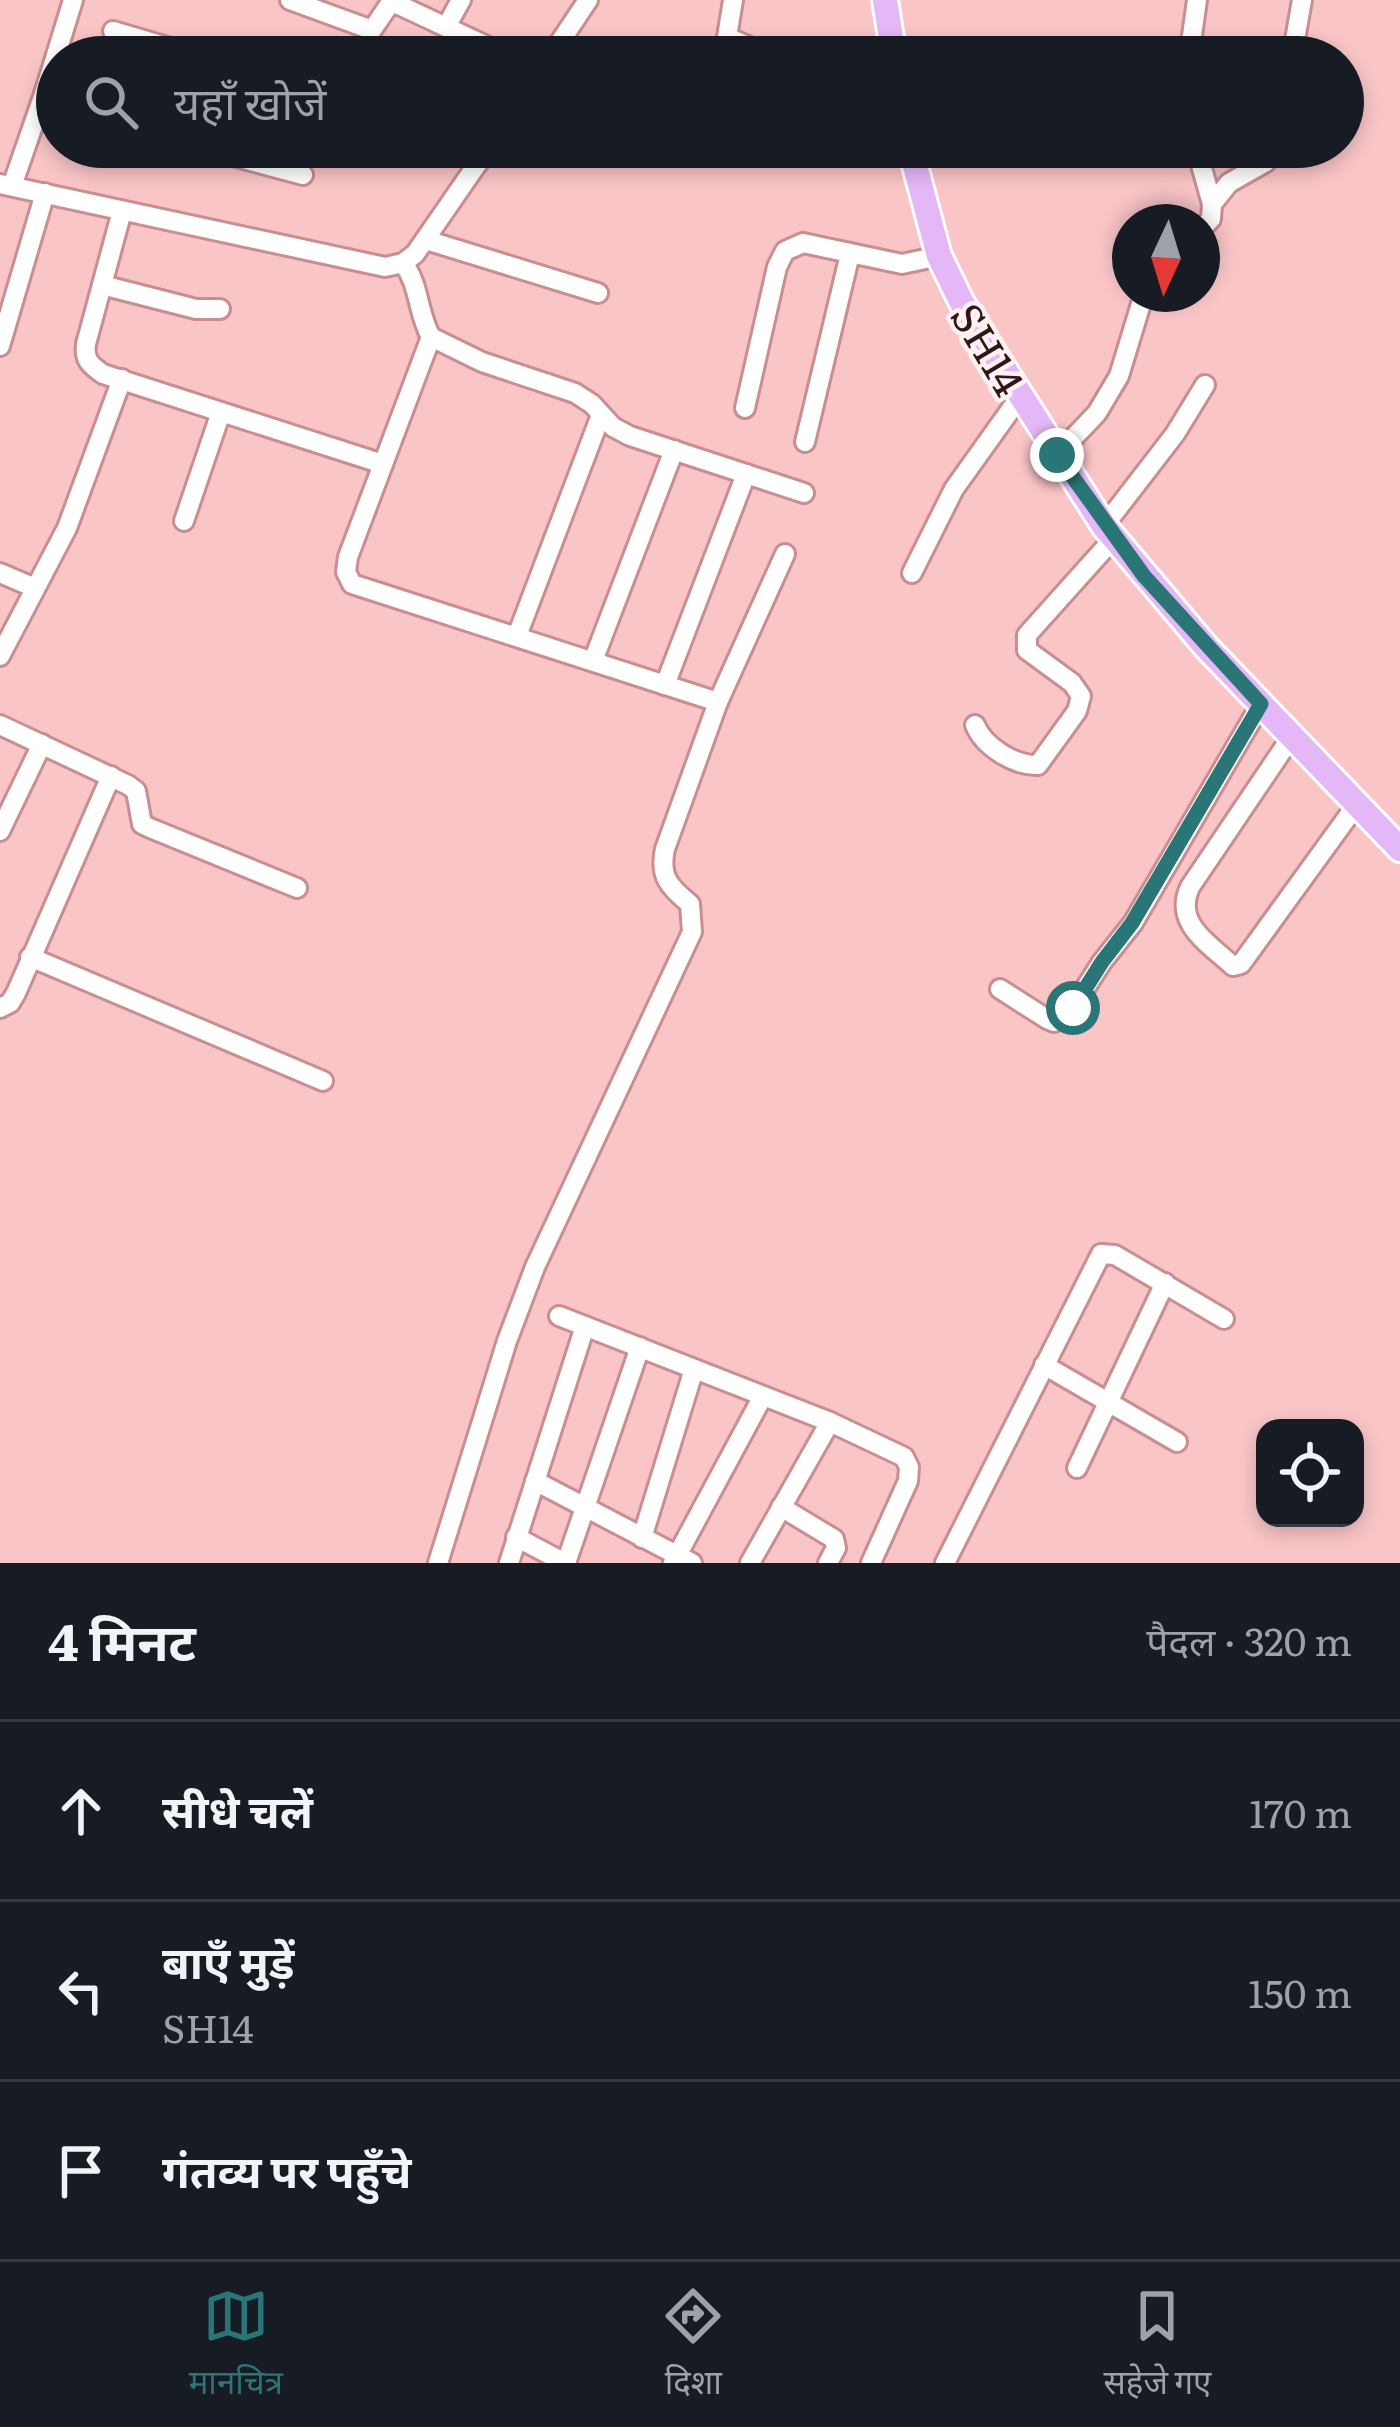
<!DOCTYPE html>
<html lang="hi">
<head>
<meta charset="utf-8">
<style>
  :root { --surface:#171b24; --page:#242831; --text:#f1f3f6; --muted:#9ea1a6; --line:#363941; --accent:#2a7575 }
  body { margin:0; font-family:Literata,"Noto Sans Devanagari",serif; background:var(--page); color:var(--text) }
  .controls { position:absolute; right:36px; bottom:36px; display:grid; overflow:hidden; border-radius:24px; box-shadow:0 6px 18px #0003 }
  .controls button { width:108px; height:108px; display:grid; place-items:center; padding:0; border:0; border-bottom:3px solid var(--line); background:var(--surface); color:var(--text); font:60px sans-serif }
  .compass { position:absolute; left:1112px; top:204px; width:108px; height:108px; border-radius:50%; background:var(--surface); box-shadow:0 6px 18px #0003; rotate:184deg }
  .stop { position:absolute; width:36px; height:36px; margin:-27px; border:9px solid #2a7575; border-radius:50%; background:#fff }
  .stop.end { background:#2a7575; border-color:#fff; box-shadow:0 3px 12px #0008 }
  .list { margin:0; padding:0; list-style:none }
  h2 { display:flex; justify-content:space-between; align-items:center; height:156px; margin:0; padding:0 48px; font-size:51px }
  h2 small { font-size:39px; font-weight:400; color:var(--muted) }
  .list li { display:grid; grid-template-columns:78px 1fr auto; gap:36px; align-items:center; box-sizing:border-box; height:180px; padding:0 48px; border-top:3px solid var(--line) }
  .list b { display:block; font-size:45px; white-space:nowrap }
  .list p { margin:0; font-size:39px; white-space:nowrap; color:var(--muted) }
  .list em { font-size:39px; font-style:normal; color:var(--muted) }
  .icon { flex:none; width:66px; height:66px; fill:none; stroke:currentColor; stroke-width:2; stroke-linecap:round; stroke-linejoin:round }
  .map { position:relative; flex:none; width:1400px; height:1563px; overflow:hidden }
  .search { position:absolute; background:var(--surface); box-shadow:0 6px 18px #0003; left:36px; right:36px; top:36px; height:132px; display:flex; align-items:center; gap:30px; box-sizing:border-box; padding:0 42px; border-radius:66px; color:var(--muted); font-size:45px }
  .sheet { height:696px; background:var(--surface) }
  nav { display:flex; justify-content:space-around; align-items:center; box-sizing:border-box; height:168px; border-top:3px solid var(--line); background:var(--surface); font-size:33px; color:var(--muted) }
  nav a { display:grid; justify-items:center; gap:6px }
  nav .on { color:var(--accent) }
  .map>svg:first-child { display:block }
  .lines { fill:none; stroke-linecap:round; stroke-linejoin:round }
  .minor-casing { stroke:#ca8d90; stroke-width:24 }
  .major-casing { stroke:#fff; stroke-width:30 }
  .minor { stroke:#fff; stroke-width:18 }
  .major { stroke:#e4b8f6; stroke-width:24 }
  .route { stroke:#2a7575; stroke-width:15 }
  .labels { text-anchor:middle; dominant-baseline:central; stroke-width:9; stroke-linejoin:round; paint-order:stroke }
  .street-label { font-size:42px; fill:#2e1718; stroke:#fff1f1 }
</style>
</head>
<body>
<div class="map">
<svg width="1400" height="1563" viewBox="0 0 1400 1563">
  <rect width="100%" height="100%" fill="#f9c5c7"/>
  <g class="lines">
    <defs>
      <g id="minor">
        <polyline points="290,0 372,30 389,5 397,4 510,57"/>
        <polyline points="733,0 727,37 773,57"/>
        <polyline points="446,27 461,0"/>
        <polyline points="113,31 201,57"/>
        <polyline points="550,57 588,0"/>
        <polyline points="1189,57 1197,0"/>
        <polyline points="1292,57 1302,0"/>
        <polyline points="57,99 44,94 73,0"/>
        <polyline points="199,147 303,175"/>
        <polyline points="446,147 479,162"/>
        <polyline points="1196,147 1212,204 1211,219 1202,228"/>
        <polyline points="0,184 385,267 403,263 415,254 489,147"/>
        <polyline points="12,186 44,94"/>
        <polyline points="1212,204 1229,183 1266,162 1274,147"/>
        <path d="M122,211L86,344C84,360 90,365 103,374L383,464"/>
        <polyline points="426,240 598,293"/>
        <path d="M403,263C420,285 417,312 431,337L482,362L575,393L592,404L613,427L630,436L804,493"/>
        <polyline points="102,285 196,309 220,309"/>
        <polyline points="431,337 348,557 346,572 352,584 718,702"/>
        <polyline points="0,346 45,193"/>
        <polyline points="745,408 777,267 785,251 803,243 902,264 939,256"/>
        <polyline points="805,442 850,254"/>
        <polyline points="1057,455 1097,413 1119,376 1144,294"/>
        <polyline points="184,521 221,412"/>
        <polyline points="1104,526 1175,434 1205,385"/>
        <polyline points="0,573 35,588"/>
        <polyline points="912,573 954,489 1019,398"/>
        <polyline points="517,636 601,415"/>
        <polyline points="0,656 67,528 122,379"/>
        <polyline points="593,661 674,450"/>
        <polyline points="665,685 746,474"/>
        <polyline points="0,725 128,785 136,791 142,824 150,828 297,888"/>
        <path d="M975,725C984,747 1015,766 1038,765L1077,711L1081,696L1072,683L1027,650V635L1114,538"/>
        <path d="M1292,736L1190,887C1173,923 1209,944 1233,966L1241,964L1357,804"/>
        <polyline points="0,831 42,744"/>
        <polyline points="30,957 323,1081"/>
        <polyline points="1000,989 1047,1019 1054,1022 1068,1015 1102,962 1133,923 1261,704"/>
        <polyline points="0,1008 10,1003 16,993 111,776"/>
        <polyline points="559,1316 830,1422 904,1457 909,1467 908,1481 871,1563"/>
        <polyline points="1044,1365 1177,1442"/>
        <polyline points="1077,1468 1165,1283"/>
        <polyline points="535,1481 692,1563"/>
        <polyline points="781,1507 834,1539 836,1548 828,1563"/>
        <polyline points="516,1537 565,1563"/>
        <polyline points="642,1538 694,1369"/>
        <path d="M438,1563L507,1341L535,1267L692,932L690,904C669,887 659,876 665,849L718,702L785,554"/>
        <polyline points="509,1563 585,1326"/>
        <polyline points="566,1563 640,1347"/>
        <polyline points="673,1563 763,1396"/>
        <polyline points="750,1563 830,1422"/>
        <polyline points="945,1563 1101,1254 1115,1255 1224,1319"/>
      </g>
      <g id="major">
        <polyline points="885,0 894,57"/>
        <polyline points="910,147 939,256 962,303 1104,526 1207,648 1400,849"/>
      </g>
    </defs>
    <use href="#minor" class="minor-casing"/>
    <use href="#major" class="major-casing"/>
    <use href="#minor" class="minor"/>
    <use href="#major" class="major"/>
  </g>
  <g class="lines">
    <polyline class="route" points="1057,455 1144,576 1261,704 1132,923 1102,962 1073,1008"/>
  </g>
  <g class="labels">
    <g class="street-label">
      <text transform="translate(990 348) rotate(59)">SH14</text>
    </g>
  </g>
</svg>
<div class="controls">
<button><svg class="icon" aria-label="locate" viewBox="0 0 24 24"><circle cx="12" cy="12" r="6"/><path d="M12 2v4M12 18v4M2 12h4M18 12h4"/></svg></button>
</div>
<svg class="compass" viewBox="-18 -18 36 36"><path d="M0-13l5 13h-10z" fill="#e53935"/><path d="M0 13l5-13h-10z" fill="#9ea1a6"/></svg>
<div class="stop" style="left:1073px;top:1008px"></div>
<div class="stop end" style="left:1057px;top:455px"></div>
<div class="search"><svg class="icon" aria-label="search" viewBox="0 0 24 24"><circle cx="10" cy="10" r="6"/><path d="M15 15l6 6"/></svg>यहाँ खोजें</div>
</div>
<section class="sheet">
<h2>4 मिनट<small>पैदल · 320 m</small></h2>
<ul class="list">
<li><svg class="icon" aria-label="ahead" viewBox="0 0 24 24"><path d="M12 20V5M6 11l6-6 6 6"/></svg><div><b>सीधे चलें</b></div><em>170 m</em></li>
<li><svg class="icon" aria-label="left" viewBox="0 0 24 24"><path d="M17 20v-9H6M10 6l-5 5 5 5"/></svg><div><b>बाएँ मुड़ें</b><p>SH14</p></div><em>150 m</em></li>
<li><svg class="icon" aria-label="arrive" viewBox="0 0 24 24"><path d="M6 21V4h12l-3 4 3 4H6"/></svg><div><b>गंतव्य पर पहुँचे</b></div></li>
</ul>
</section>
<nav>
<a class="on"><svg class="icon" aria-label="map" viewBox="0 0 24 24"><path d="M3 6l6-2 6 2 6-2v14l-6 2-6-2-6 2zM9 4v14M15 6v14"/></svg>मानचित्र</a>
<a><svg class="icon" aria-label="directions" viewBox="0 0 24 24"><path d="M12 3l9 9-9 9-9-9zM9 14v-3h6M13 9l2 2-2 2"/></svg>दिशा</a>
<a><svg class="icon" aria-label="saved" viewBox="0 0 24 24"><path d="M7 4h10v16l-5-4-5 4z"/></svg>सहेजे गए</a>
</nav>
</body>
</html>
